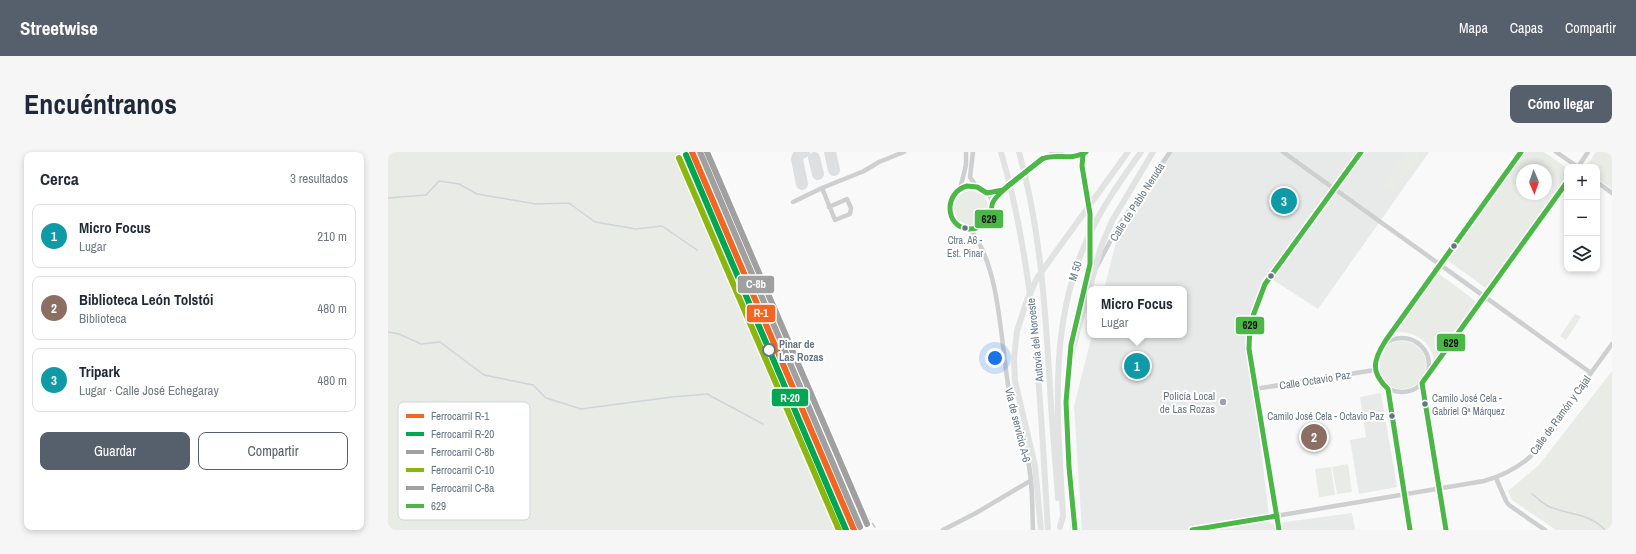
<!DOCTYPE html>
<html lang="es">
<head>
<meta charset="utf-8">
<style>
  :root { --surface:#fff; --page:#f6f6f7; --text:#1f2937; --muted:#747a83; --line:#e0e1e3; --accent:#56606c }
  body { margin:0; font-family:"Archivo Narrow",sans-serif; background:var(--page); color:var(--text) }
  .controls { position:absolute; right:12px; top:12px; display:grid; overflow:hidden; border-radius:8px; box-shadow:0 2px 6px #0003 }
  .controls button { width:36px; height:36px; display:grid; place-items:center; padding:0; border:0; border-bottom:1px solid var(--line); background:var(--surface); color:var(--text); font:20px sans-serif }
  .compass { position:absolute; left:1128px; top:12px; width:36px; height:36px; border-radius:50%; background:var(--surface); box-shadow:0 2px 6px #0003; rotate:178deg }
  .you { position:absolute; left:607px; top:206px; width:14px; height:14px; margin:-10px; border:3px solid #fff; border-radius:50%; background:#1a73e8; box-shadow:0 0 0 6px #1a73e833 }
  .badge { display:grid; place-items:center; width:26px; height:26px; border-radius:50%; background:var(--accent); color:#fff; font-size:13px; font-weight:700 }
  .pin { position:absolute; translate:-50% -50%; border:2px solid #fff; box-shadow:0 1px 4px #0006 }
  .popup { position:absolute; left:699px; top:134px; width:100px; height:52px; box-sizing:border-box; display:grid; place-content:center; border-radius:8px; background:var(--surface); filter:drop-shadow(0 1px 3px #0005); font-size:13px; white-space:nowrap; color:var(--muted) }
  .popup b { font-size:15px; color:var(--text) }
  .popup::after { content:''; position:absolute; left:50%; top:100%; margin-left:-8px; border:8px solid transparent; border-top-color:var(--surface) }
  .list { margin:0; padding:0; list-style:none }
  h2 { display:flex; justify-content:space-between; align-items:center; height:52px; margin:0; padding:0 16px; font-size:17px }
  h2 small { font-size:13px; font-weight:400; color:var(--muted) }
  .list li { display:grid; grid-template-columns:26px 1fr auto; gap:12px; align-items:center; box-sizing:border-box; height:64px; margin:0 8px 8px; padding:0 8px; border:1px solid var(--line); border-radius:8px }
  .list b { display:block; font-size:15px; white-space:nowrap }
  .list p { margin:0; font-size:13px; white-space:nowrap; color:var(--muted) }
  .list em { font-size:13px; font-style:normal; color:var(--muted) }
  .actions { display:flex; gap:8px; padding:12px 16px }
  .actions a { flex:1; padding:9px 0; border:1px solid var(--accent); border-radius:8px; text-align:center; font-size:14px; color:var(--accent) }
  .actions .main { background:var(--accent); color:#fff }
  .icon { flex:none; width:22px; height:22px; fill:none; stroke:currentColor; stroke-width:2; stroke-linecap:round; stroke-linejoin:round }
  .map { position:relative; flex:none; width:1224px; height:378px; overflow:hidden; border-radius:8px }
  header { display:flex; align-items:center; gap:24px; box-sizing:border-box; height:56px; padding:0 20px; background:var(--accent); color:#fff }
  header strong { font-size:19px }
  nav { display:flex; gap:22px; margin-inline-start:auto; font-size:14px }
  .intro { display:flex; align-items:center; justify-content:space-between; box-sizing:border-box; height:96px; padding:0 24px }
  h1 { margin:0; font-size:28px }
  .button { padding:10px 18px; border-radius:8px; background:var(--accent); color:#fff; font-size:14px; font-weight:700 }
  main { display:flex; gap:24px; padding:0 24px }
  aside { flex:1; background:var(--surface); border-radius:8px; box-shadow:0 2px 6px #0003 }
  .map>svg:first-child { display:block }
  .built { fill:#e8e9e9 }
  .green { fill:#e8ebe6; fill-rule:evenodd }
  .lines { fill:none; stroke-linecap:round; stroke-linejoin:round }
  .stream { stroke:#ced6d9; stroke-width:1.5 }
  .taxiway { stroke:#dedfe0; stroke-width:12 }
  .minor-tunnel { stroke:#d4d8dc; stroke-width:4.5; stroke-dasharray:4.5 2; stroke-linecap:butt }
  .minor { stroke:#cecfd0; stroke-width:4.5 }
  .highway { stroke:#e1e2e2; stroke-width:6 }
  .rail { stroke:#c3c5c6; stroke-width:1.5; stroke-dasharray:6 3; stroke-linecap:butt }
  .bus-1-casing { stroke:#fff; stroke-width:8 }
  .bus-1 { stroke:#4ab747; stroke-width:5 }
  .rail-1-casing { stroke:#fff; stroke-width:9 }
  .rail-2-casing { stroke:#fff; stroke-width:9 }
  .rail-3-casing { stroke:#fff; stroke-width:9 }
  .rail-4-casing { stroke:#fff; stroke-width:9 }
  .rail-5-casing { stroke:#fff; stroke-width:9 }
  .rail-1 { stroke:#f26522; stroke-width:6 }
  .rail-2 { stroke:#00a651; stroke-width:6 }
  .rail-3 { stroke:#a0a0a0; stroke-width:6 }
  .rail-4 { stroke:#8bb70d; stroke-width:6 }
  .rail-5 { stroke:#a0a0a0; stroke-width:6 }
  .bus-dot { fill:#657683; stroke:#fff; stroke-width:1.5 }
  .stop-dot { fill:#fff; stroke:#657683; stroke-width:2 }
  .poi-dot { fill:#99a4ac; stroke:#fff; stroke-width:1.5 }
  .labels { text-anchor:middle; dominant-baseline:central; stroke-width:4; stroke-linejoin:round; paint-order:stroke }
  .bus-label { font-size:10px; fill:#657683; stroke:#fff }
  .street-label { font-size:11px; fill:#657683; stroke:#fff }
  .stop-label { font-size:11px; font-weight:bold; fill:#657683; stroke:#fff; text-anchor:start }
  .poi-label { font-size:11px; fill:#657683; stroke:#fff; text-anchor:end }
  .key { fill:#fff; stroke:#d1d6da; stroke-width:1 }
  .key-label { font-size:11px; fill:#657683 }
  .line-badge { stroke:#fff; stroke-width:1.5 }
  .badge-label { font-size:11px; text-anchor:middle; font-weight:bold; fill:#fff }
  .pale-badge-label { font-size:11px; text-anchor:middle; font-weight:bold; fill:#111 }
</style>
</head>
<body>
<header>
<strong>Streetwise</strong>
<nav><a>Mapa</a><a>Capas</a><a>Compartir</a></nav>
</header>
<div class="intro"><h1>Encuéntranos</h1><a class="button">Cómo llegar</a></div>
<main>
<aside>
<h2>Cerca<small>3 resultados</small></h2>
<ul class="list">
<li><span class="badge" style="background:#0f9aa8">1</span><div><b>Micro Focus</b><p>Lugar</p></div><em>210 m</em></li>
<li><span class="badge" style="background:#8d6e63">2</span><div><b>Biblioteca León Tolstói</b><p>Biblioteca</p></div><em>480 m</em></li>
<li><span class="badge" style="background:#0f9aa8">3</span><div><b>Tripark</b><p>Lugar · Calle José Echegaray</p></div><em>480 m</em></li>
</ul>
<div class="actions"><a class="main">Guardar</a><a>Compartir</a></div>
</aside>
<div class="map">
<svg width="1224" height="378" viewBox="0 0 1224 378">
  <rect width="100%" height="100%" fill="#f9f9f9"/>
  <g class="built">
    <polygon points="784,0 1041,0 930,157 879,124 859,181 882,372 964,361 967,378 694,378 686,254 704,183 796,183 796,137 716,137 732,75"/>
    <polygon points="993,241 1009,335 971,342 962,288 978,285 972,245"/>
  </g>
  <g class="green">
    <polygon points="0,0 292,0 333,98 456,378 0,378"/>
    <polygon points="1017,0 1029,0 1033,3 1016,27 1004,19"/>
    <path d="M1137,0H1156L1179,16V25L1099,137L1059,108ZM1134,18H1158V42H1134Z"/>
    <polygon points="1208,0 1221,0 1224,2 1224,37 1209,26 1209,15 1197,15"/>
    <polygon points="1004,21 1015,29 1005,42 994,34"/>
    <circle cx="583" cy="56" r="17"/>
    <path d="M1050,121L1089,150L1047,209C1042,189 1028,179 1007,180Z"/>
    <polygon points="1187,162 1193,165 1178,188 1172,184"/>
    <circle cx="1014" cy="213" r="24"/>
    <polygon points="1224,219 1224,378 1168,378 1124,348 1120,339 1151,313"/>
    <polygon points="960,312 964,340 949,342 944,315"/>
    <polygon points="943,315 947,343 931,345 927,317"/>
  </g>
  <g class="lines">
    <g class="stream">
      <polyline points="0,46 38,43 51,29 71,32 89,42 148,52 181,51 207,70 248,77 274,74 309,98"/>
      <polyline points="0,180 11,182 33,192 52,190 96,223 145,233 158,246 193,257 284,245 319,242 375,272"/>
      <path d="M1144,342C1150,346 1156,353 1162,355C1182,363 1201,361 1217,378"/>
    </g>
    <g class="taxiway">
      <polyline points="442,0 446,18"/>
      <polyline points="426,6 430,22"/>
      <polyline points="414,32 409,7 411,2 416,0"/>
    </g>
    <g class="minor-tunnel">
      <polyline points="615,38 644,15"/>
      <polyline points="700,41 702,62 703,94"/>
    </g>
    <g class="minor">
      <polyline points="585,0 582,25 588,34"/>
      <path d="M670,0C679,6 689,7 698,0"/>
      <polyline points="895,0 1203,221"/>
      <polyline points="1168,0 1190,15"/>
      <polyline points="695,3 694,14 700,41"/>
      <polyline points="644,15 663,2 671,1"/>
      <polyline points="1190,15 1200,0"/>
      <polyline points="1209,30 1224,41"/>
      <circle cx="583" cy="56" r="22"/>
      <polyline points="572,37 578,13 578,0"/>
      <polyline points="599,41 614,39"/>
      <polyline points="405,50 434,36"/>
      <polyline points="604,51 615,38"/>
      <polyline points="441,55 459,47 463,56 462,62 447,68 434,36 476,19 491,10 516,0"/>
      <path d="M582,77C614,118 612,194 622,244C626,265 634,285 639,305C645,327 644,355 645,378"/>
      <polyline points="709,114 731,73 782,0"/>
      <circle cx="1014" cy="213" r="27"/>
      <polyline points="683,193 702,112 703,94"/>
      <polyline points="994,194 1133,0"/>
      <polyline points="681,208 678,250 685,378"/>
      <polyline points="1039,224 1179,30"/>
      <polyline points="1034,231 1058,378"/>
      <polyline points="867,237 987,218"/>
      <polyline points="1000,237 1022,378"/>
      <polyline points="1108,326 1118,349 1121,353 1157,378"/>
      <polyline points="555,378 588,361 642,329"/>
      <path d="M804,378L1096,329C1114,324 1128,317 1142,305L1224,192"/>
      <polyline points="891,378 861,197 862,172 877,132 973,0"/>
    </g>
    <g class="highway">
      <path d="M613,0C649,123 652,251 660,378"/>
      <path d="M631,0C654,82 658,168 663,253C665,284 668,315 670,346"/>
      <polyline points="681,210 713,95 724,69 765,0"/>
      <path d="M672,375L675,364C670,271 659,175 699,88C713,56 733,28 753,0"/>
      <polyline points="653,378 647,314 627,229 626,206 629,179 638,151 649,126 740,0"/>
    </g>
    <g class="rail">
      <polyline points="295,0 436,330 453,378"/>
      <polyline points="318,0 437,279 469,378"/>
      <polyline points="458,334 489,378"/>
      <polyline points="447,344 463,374"/>
    </g>
    <defs>
      <g id="bus-1">
        <path d="M654,7C671,0 680,10 698,0"/>
        <path d="M579,34L589,35L599,41L615,38L620,34C615,39 608,44 605,50C603,54 604,58 603,62C601,71 591,77 581,77C556,75 556,40 579,34Z"/>
        <polyline points="620,34 654,7"/>
        <polyline points="620,34 654,7"/>
        <polyline points="687,378 681,315 678,250 683,193 702,112 702,62 694,14 695,3"/>
        <polyline points="804,378 889,364"/>
        <polyline points="891,378 861,197 862,172 877,132 973,0"/>
        <path d="M1022,378L1000,237C982,220 985,208 998,188L1133,0"/>
        <polyline points="1058,378 1034,231 1179,30"/>
      </g>
    </defs>
    <use href="#bus-1" class="bus-1-casing"/>
    <use href="#bus-1" class="bus-1"/>
    <defs>
      <polyline id="rail-1" points="304,0 466,378"/>
      <polyline id="rail-2" points="298,3 458,378"/>
      <polyline id="rail-3" points="312,0 472,375"/>
      <polyline id="rail-4" points="291,6 451,378"/>
      <polyline id="rail-5" points="319,0 479,372"/>
    </defs>
    <use href="#rail-1" class="rail-1-casing"/>
    <use href="#rail-2" class="rail-2-casing"/>
    <use href="#rail-3" class="rail-3-casing"/>
    <use href="#rail-4" class="rail-4-casing"/>
    <use href="#rail-5" class="rail-5-casing"/>
    <use href="#rail-1" class="rail-1"/>
    <use href="#rail-2" class="rail-2"/>
    <use href="#rail-3" class="rail-3"/>
    <use href="#rail-4" class="rail-4"/>
    <use href="#rail-5" class="rail-5"/>
  </g>
  <g class="bus-dot">
    <circle cx="577" cy="76" r="3.5"/>
    <circle cx="1066" cy="94" r="3.5"/>
    <circle cx="883" cy="124" r="3.5"/>
    <circle cx="1037" cy="252" r="3.5"/>
    <circle cx="1004" cy="264" r="3.5"/>
  </g>
  <circle class="stop-dot" cx="381" cy="198" r="6"/>
  <circle class="poi-dot" cx="835" cy="250" r="4"/>
  <g class="labels">
    <g class="bus-label">
      <text x="577" y="88">Ctra. A6 -<tspan x="577" dy="13">Est. Pinar</tspan></text>
      <text x="1044" y="246" text-anchor="start">Camilo José Cela -<tspan x="1044" dy="13">Gabriel Gª Márquez</tspan></text>
      <text x="996" y="264" text-anchor="end">Camilo José Cela - Octavio Paz</text>
    </g>
    <g class="street-label">
      <text transform="translate(749 50) rotate(-57)">Calle de Pablo Neruda</text>
      <text transform="translate(687 119) rotate(-72)">M 50</text>
      <text transform="translate(647 188) rotate(-96)">Autovía del Noroeste</text>
      <text transform="translate(927 228) rotate(-9)">Calle Octavio Paz</text>
      <text transform="translate(1172 263) rotate(-54)">Calle de Ramón y Cajal</text>
      <text transform="translate(630 273) rotate(76)">Vía de servicio A-6</text>
    </g>
    <g class="stop-label">
      <text x="391" y="192">Pinar de<tspan x="391" dy="13">Las Rozas</tspan></text>
    </g>
    <g class="poi-label">
      <text x="827" y="244">Policía Local<tspan x="827" dy="13">de Las Rozas</tspan></text>
    </g>
  </g>
  <rect x="10" y="250" width="132" height="118" rx="6" class="key"/>
  <rect x="18" y="262" width="18" height="4" fill="#f26522"/>
  <rect x="18" y="280" width="18" height="4" fill="#00a651"/>
  <rect x="18" y="298" width="18" height="4" fill="#a0a0a0"/>
  <rect x="18" y="316" width="18" height="4" fill="#8bb70d"/>
  <rect x="18" y="334" width="18" height="4" fill="#a0a0a0"/>
  <rect x="18" y="352" width="18" height="4" fill="#4ab747"/>
  <g class="key-label">
    <text x="43" y="268">Ferrocarril R-1</text>
    <text x="43" y="286">Ferrocarril R-20</text>
    <text x="43" y="304">Ferrocarril C-8b</text>
    <text x="43" y="322">Ferrocarril C-10</text>
    <text x="43" y="340">Ferrocarril C-8a</text>
    <text x="43" y="358">629</text>
  </g>
  <g class="line-badge">
    <rect x="586" y="57" width="30" height="20" rx="4" fill="#4ab747"/>
    <rect x="349" y="123" width="38" height="19" rx="4" fill="#a0a0a0"/>
    <rect x="358" y="152" width="30" height="19" rx="4" fill="#f26522"/>
    <rect x="847" y="164" width="30" height="19" rx="4" fill="#4ab747"/>
    <rect x="1048" y="181" width="30" height="19" rx="4" fill="#4ab747"/>
    <rect x="383" y="236" width="38" height="19" rx="4" fill="#00a651"/>
  </g>
  <g class="badge-label">
    <text x="368" y="136">C-8b</text>
    <text x="373" y="165">R-1</text>
    <text x="402" y="250">R-20</text>
  </g>
  <g class="pale-badge-label">
    <text x="601" y="71">629</text>
    <text x="862" y="177">629</text>
    <text x="1063" y="195">629</text>
  </g>
</svg>
<div class="controls">
<button>+</button>
<button>−</button>
<button><svg class="icon" aria-label="layers" viewBox="0 0 24 24"><path d="M12 4l9 5-9 5-9-5zM3 14l9 5 9-5"/></svg></button>
</div>
<svg class="compass" viewBox="-18 -18 36 36"><path d="M0-13l5 13h-10z" fill="#e53935"/><path d="M0 13l5-13h-10z" fill="#747a83"/></svg>
<div class="you"></div>
<div class="pin badge" style="left:749px;top:214px;background:#0f9aa8">1</div>
<div class="popup"><b>Micro Focus</b>Lugar</div>
<div class="pin badge" style="left:926px;top:285px;background:#8d6e63">2</div>
<div class="pin badge" style="left:896px;top:49px;background:#0f9aa8">3</div>
</div>
</main>
</body>
</html>
